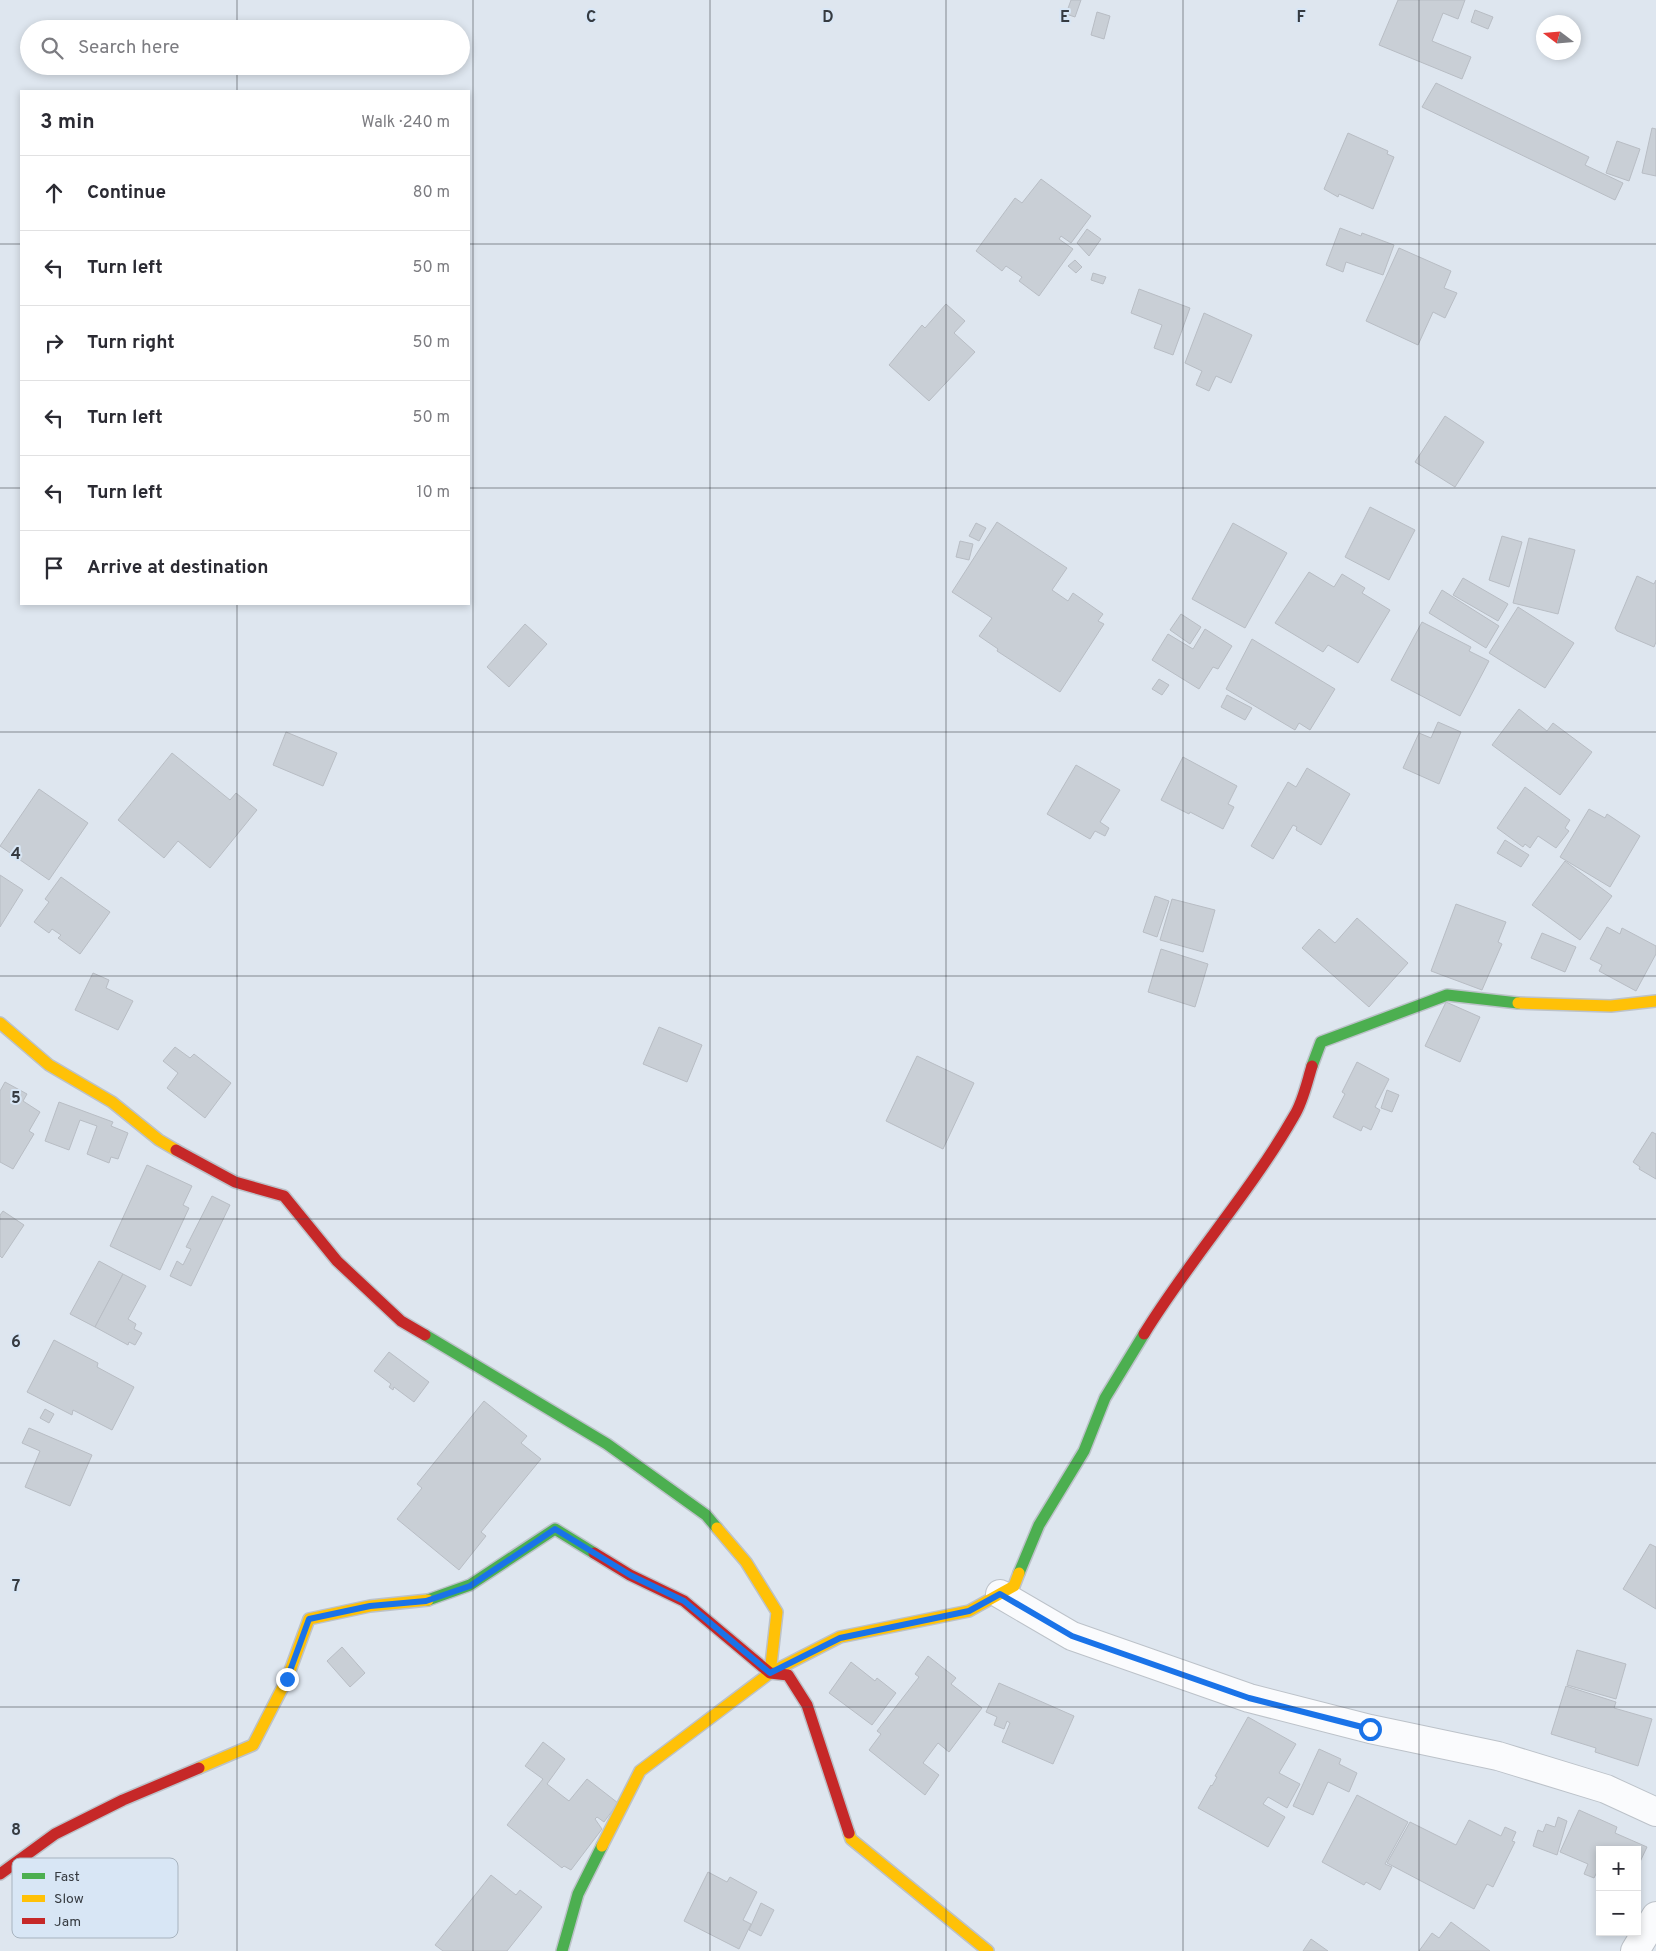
<!DOCTYPE html>
<html lang="en">
<head>
<meta charset="utf-8">
<style>
  :root { --surface:#fff; --page:#f7f7f7; --text:#2b2b33; --muted:#7c7c81; --line:#e1e1e2 }
  body { margin:0; font-family:Overpass,sans-serif; background:var(--page); color:var(--text) }
  .controls { position:absolute; right:15px; bottom:15px; display:grid; overflow:hidden; border-radius:0px; box-shadow:0 2px 8px #0003 }
  .controls button { width:45px; height:45px; display:grid; place-items:center; padding:0; border:0; border-bottom:1px solid var(--line); background:var(--surface); color:var(--text); font:25px sans-serif }
  .compass { position:absolute; left:1536px; top:15px; width:45px; height:45px; border-radius:50%; background:var(--surface); box-shadow:0 2px 8px #0003; rotate:286deg }
  .stop { position:absolute; width:15px; height:15px; margin:-11px; border:4px solid #1a73e8; border-radius:50%; background:#fff }
  .stop.end { background:#1a73e8; border-color:#fff; box-shadow:0 1px 5px #0008 }
  .list { margin:0; padding:0; list-style:none }
  h2 { display:flex; justify-content:space-between; align-items:center; height:65px; margin:0; padding:0 20px; font-size:21px }
  h2 small { font-size:16px; font-weight:400; color:var(--muted) }
  .list li { display:grid; grid-template-columns:32px 1fr auto; gap:15px; align-items:center; box-sizing:border-box; height:75px; padding:0 20px; border-top:1px solid var(--line) }
  .list b { display:block; font-size:19px; white-space:nowrap }
  .list em { font-size:16px; font-style:normal; color:var(--muted) }
  .icon { flex:none; width:28px; height:28px; fill:none; stroke:currentColor; stroke-width:2; stroke-linecap:round; stroke-linejoin:round }
  .map { position:relative; flex:none; width:1656px; height:1951px; overflow:hidden }
  .search { position:absolute; background:var(--surface); box-shadow:0 2px 8px #0003; left:20px; top:20px; width:450px; height:55px; display:flex; align-items:center; gap:12px; box-sizing:border-box; padding:0 18px; border-radius:28px; color:var(--muted); font-size:19px }
  .panel { position:absolute; background:var(--surface); box-shadow:0 2px 8px #0003; left:20px; top:90px; width:450px; height:515px; border-radius:0px }
  .map>svg:first-child { display:block }
  .building { fill:#c9cfd6; stroke:#b8bdc4 }
  .lines { fill:none; stroke-linecap:round; stroke-linejoin:round }
  .street-casing { stroke:#bcc2c9; stroke-width:30 }
  .fast-casing { stroke:#bcc2c9; stroke-width:14 }
  .slow-casing { stroke:#bcc2c9; stroke-width:14 }
  .jam-casing { stroke:#bcc2c9; stroke-width:14 }
  .street { stroke:#fafbfd; stroke-width:28 }
  .fast { stroke:#4caf50; stroke-width:11 }
  .slow { stroke:#ffc107; stroke-width:11 }
  .jam { stroke:#c62828; stroke-width:11 }
  .route { stroke:#1a73e8; stroke-width:6 }
  .grid { fill:none; stroke:#363b41; stroke-width:1; stroke-opacity:0.55 }
  .key { fill:#d8e6f5; stroke:#a7b3bf; stroke-width:1 }
  .key-label { font-size:14px; fill:#363b41 }
  .grid-label { font-size:16px; text-anchor:middle; font-weight:bold; fill:#363b41; stroke:#d8e6f5; stroke-width:4; stroke-linejoin:round; paint-order:stroke }
</style>
</head>
<body>
<div class="map">
<svg width="1656" height="1951" viewBox="0 0 1656 1951">
  <rect width="100%" height="100%" fill="#dee6ef"/>
  <g class="building">
    <polygon points="1071,0 1081,0 1075,17 1066,14"/>
    <polygon points="1398,0 1465,0 1458,19 1443,13 1432,41 1471,57 1462,79 1379,45"/>
    <polygon points="1475,10 1493,17 1488,29 1471,22"/>
    <polygon points="1097,12 1110,16 1104,39 1091,35"/>
    <polygon points="1436,83 1589,157 1585,165 1623,183 1615,200 1422,107"/>
    <polygon points="1652,128 1656,129 1656,176 1642,173"/>
    <polygon points="1348,133 1388,151 1387,154 1394,157 1373,209 1339,194 1338,197 1324,189"/>
    <polygon points="1617,141 1640,149 1629,181 1606,173"/>
    <polygon points="1041,179 1091,216 1071,243 1061,236 1059,239 1073,249 1039,296 1019,281 1022,277 1006,266 1002,271 976,251 1015,198 1022,203"/>
    <polygon points="1340,228 1361,236 1362,233 1394,245 1383,275 1346,262 1343,272 1326,265"/>
    <polygon points="1087,229 1101,239 1089,256 1077,243"/>
    <polygon points="1399,248 1451,271 1444,288 1457,293 1445,318 1433,312 1418,345 1366,321"/>
    <polygon points="1075,260 1082,267 1076,273 1068,266"/>
    <polygon points="1093,273 1106,277 1103,284 1091,280"/>
    <polygon points="1139,289 1190,308 1173,355 1154,348 1162,325 1131,313"/>
    <polygon points="946,304 965,321 954,333 975,352 929,401 889,365 922,325 925,328"/>
    <polygon points="1204,313 1252,335 1231,383 1216,376 1209,391 1196,385 1202,371 1185,363"/>
    <polygon points="1445,416 1484,442 1455,487 1415,462"/>
    <polygon points="1370,507 1415,530 1389,580 1345,557"/>
    <polygon points="997,522 1067,568 1052,590 1068,601 1073,593 1103,614 1098,621 1104,624 1060,692 997,651 998,649 979,636 992,618 952,592"/>
    <polygon points="976,523 986,528 979,541 969,536"/>
    <polygon points="1233,523 1287,553 1245,628 1192,599"/>
    <polygon points="1502,536 1522,542 1509,587 1489,580"/>
    <polygon points="1529,538 1575,550 1558,614 1513,603"/>
    <polygon points="960,541 973,544 969,560 956,557"/>
    <polygon points="1309,572 1334,587 1342,574 1365,588 1362,593 1390,610 1358,663 1328,645 1323,652 1275,623"/>
    <polygon points="1637,576 1654,584 1656,580 1656,642 1654,647 1617,631 1615,628"/>
    <polygon points="1463,578 1508,604 1498,621 1453,595"/>
    <polygon points="1442,590 1499,626 1486,648 1429,613"/>
    <polygon points="1518,607 1574,643 1545,688 1489,653"/>
    <polygon points="1181,614 1201,627 1190,644 1170,630"/>
    <polygon points="1422,622 1471,647 1469,651 1489,661 1460,716 1391,680"/>
    <polygon points="525,624 547,644 509,687 487,667"/>
    <polygon points="1205,629 1232,646 1218,669 1213,667 1199,689 1152,660 1168,634 1193,649"/>
    <polygon points="1252,639 1335,689 1310,730 1299,723 1295,730 1226,689"/>
    <polygon points="1159,679 1169,685 1162,695 1152,689"/>
    <polygon points="1227,695 1252,708 1245,720 1221,707"/>
    <polygon points="1519,709 1547,731 1553,723 1592,752 1560,795 1492,745"/>
    <polygon points="1438,722 1461,732 1439,784 1403,768 1419,733 1431,738"/>
    <polygon points="286,732 337,753 323,786 273,765"/>
    <polygon points="172,753 230,800 236,793 257,810 210,868 178,841 164,858 118,820"/>
    <polygon points="1183,757 1237,786 1228,804 1234,807 1223,829 1190,812 1189,814 1161,800"/>
    <polygon points="1076,765 1120,790 1100,822 1109,828 1105,836 1095,831 1090,839 1047,814"/>
    <polygon points="1307,768 1350,794 1321,845 1296,830 1297,827 1293,825 1273,859 1251,846 1288,782 1296,787"/>
    <polygon points="1525,787 1570,820 1565,828 1569,831 1556,848 1538,836 1530,848 1525,844 1523,847 1497,828"/>
    <polygon points="39,789 88,823 49,880 0,846"/>
    <polygon points="1589,809 1605,818 1607,814 1640,836 1610,887 1560,857"/>
    <polygon points="1505,840 1529,855 1521,867 1497,853"/>
    <polygon points="1565,861 1612,896 1580,940 1532,905"/>
    <polygon points="0,875 23,890 0,927"/>
    <polygon points="61,877 110,912 80,954 58,938 61,935 52,929 49,933 34,922 49,902 45,899"/>
    <polygon points="1155,896 1169,901 1157,937 1143,932"/>
    <polygon points="1172,899 1215,910 1203,952 1160,940"/>
    <polygon points="1456,904 1506,922 1498,942 1502,944 1482,990 1431,971"/>
    <polygon points="1357,918 1408,963 1369,1007 1302,948 1319,929 1335,943"/>
    <polygon points="1607,927 1620,934 1622,928 1656,946 1656,954 1636,991 1599,971 1602,965 1590,959"/>
    <polygon points="1542,933 1576,947 1565,972 1531,958"/>
    <polygon points="1161,949 1208,964 1195,1007 1148,992"/>
    <polygon points="93,973 109,980 106,988 133,1001 118,1030 75,1010"/>
    <polygon points="1446,1002 1480,1017 1460,1062 1425,1046"/>
    <polygon points="659,1027 702,1045 687,1082 643,1064"/>
    <polygon points="175,1047 190,1058 194,1054 231,1083 205,1118 167,1088 178,1073 163,1061"/>
    <polygon points="917,1056 974,1083 943,1149 886,1121"/>
    <polygon points="1357,1062 1389,1079 1375,1107 1380,1110 1371,1130 1363,1126 1361,1131 1333,1117 1345,1094 1342,1092"/>
    <polygon points="5,1082 27,1094 23,1101 40,1112 29,1131 34,1134 13,1169 0,1162 0,1091"/>
    <polygon points="1387,1090 1399,1095 1392,1112 1381,1108"/>
    <polygon points="59,1102 113,1122 111,1126 128,1133 118,1159 111,1157 109,1163 87,1154 97,1126 80,1120 69,1150 45,1141"/>
    <polygon points="1652,1132 1656,1134 1656,1179 1639,1169 1640,1167 1633,1162"/>
    <polygon points="147,1165 192,1186 183,1205 189,1208 160,1270 110,1246"/>
    <polygon points="212,1196 230,1205 191,1286 170,1276 177,1261 183,1265 191,1249 186,1247"/>
    <polygon points="3,1211 24,1225 2,1258 0,1256 0,1215"/>
    <polygon points="99,1261 123,1274 95,1327 70,1314"/>
    <polygon points="123,1274 146,1286 128,1319 136,1324 134,1329 142,1333 135,1345 129,1342 128,1345 95,1327"/>
    <polygon points="54,1340 98,1363 97,1367 134,1387 112,1430 73,1410 72,1415 27,1392"/>
    <polygon points="389,1352 429,1382 414,1402 394,1387 393,1390 389,1387 391,1384 374,1371"/>
    <polygon points="484,1401 527,1436 521,1443 541,1459 481,1532 486,1536 459,1570 397,1519 422,1488 417,1484"/>
    <polygon points="45,1409 54,1414 49,1423 40,1418"/>
    <polygon points="29,1428 92,1455 70,1506 25,1487 40,1451 22,1443"/>
    <polygon points="1650,1544 1656,1547 1656,1609 1623,1589"/>
    <polygon points="342,1647 365,1673 350,1687 327,1661"/>
    <polygon points="1577,1650 1626,1664 1616,1699 1567,1685"/>
    <polygon points="928,1656 956,1678 951,1684 982,1708 949,1752 938,1743 923,1763 939,1775 925,1795 869,1750 881,1734 877,1731 919,1677 915,1674"/>
    <polygon points="851,1662 875,1681 877,1678 896,1693 872,1725 829,1693"/>
    <polygon points="999,1683 1074,1716 1053,1764 1002,1742 1010,1723 1007,1721 1004,1729 994,1725 997,1717 986,1712"/>
    <polygon points="1566,1686 1616,1702 1614,1708 1652,1719 1638,1766 1595,1752 1596,1748 1551,1734"/>
    <polygon points="1248,1717 1296,1744 1279,1773 1300,1784 1287,1808 1268,1797 1263,1804 1285,1817 1268,1847 1198,1808 1211,1785 1212,1786 1217,1777 1215,1776"/>
    <polygon points="543,1742 565,1759 547,1784 569,1801 587,1779 618,1803 604,1822 597,1817 595,1819 602,1829 571,1870 564,1866 562,1868 507,1825 543,1779 525,1766"/>
    <polygon points="1319,1749 1341,1759 1339,1764 1357,1773 1349,1792 1328,1782 1313,1815 1293,1806"/>
    <polygon points="1357,1795 1408,1822 1385,1864 1392,1867 1380,1890 1366,1882 1364,1885 1322,1862"/>
    <polygon points="1579,1810 1617,1827 1615,1833 1647,1847 1639,1864 1637,1850 1600,1850 1600,1866 1594,1878 1584,1874 1588,1864 1560,1852"/>
    <polygon points="1558,1817 1567,1821 1557,1855 1533,1846 1538,1830 1543,1832 1546,1824 1555,1827"/>
    <polygon points="1469,1820 1501,1836 1505,1827 1516,1832 1512,1841 1515,1842 1493,1887 1487,1884 1474,1909 1387,1863 1410,1822 1456,1845"/>
    <polygon points="708,1872 727,1882 730,1877 757,1892 743,1920 751,1924 739,1949 684,1921"/>
    <polygon points="491,1875 516,1895 520,1890 542,1907 507,1951 443,1951 435,1945"/>
    <polygon points="761,1903 774,1910 761,1936 749,1930"/>
    <polygon points="1451,1922 1490,1951 1419,1951 1432,1933 1439,1938"/>
    <polygon points="1311,1939 1328,1951 1303,1951"/>
  </g>
  <g class="lines">
    <defs>
      <g id="street">
        <polyline points="1000,1594 1072,1636 1249,1698 1370,1729 1498,1756 1606,1789 1656,1812"/>
        <polyline points="1635,1951 1656,1916"/>
      </g>
      <g id="fast">
        <polyline points="1312,1066 1321,1042 1447,995 1518,1003"/>
        <polyline points="425,1335 607,1444 706,1515 717,1528"/>
        <polyline points="1019,1573 1039,1525 1084,1451 1105,1398 1144,1334"/>
        <polyline points="428,1600 470,1585 555,1529 594,1553"/>
        <polyline points="562,1951 578,1894 602,1846"/>
      </g>
      <g id="slow">
        <polyline points="1518,1003 1611,1006 1656,1001"/>
        <polyline points="0,1023 49,1065 112,1102 159,1140 176,1150"/>
        <polyline points="770,1673 840,1637 969,1611 1014,1586 1019,1573"/>
        <polyline points="199,1768 253,1745 287,1679 309,1619 370,1606 428,1600"/>
        <polyline points="849,1833 851,1839 988,1951"/>
        <polyline points="602,1846 640,1771 770,1673 777,1612 746,1562 717,1528"/>
      </g>
      <g id="jam">
        <polyline points="176,1150 235,1182 284,1196 337,1261 401,1321 425,1335"/>
        <path d="M1144,1334C1190,1259 1250,1193 1294,1116C1303,1102 1307,1082 1312,1066"/>
        <polyline points="594,1553 630,1575 684,1601 770,1673 788,1675 807,1705 849,1833"/>
        <polyline points="0,1874 55,1834 123,1800 199,1768"/>
      </g>
    </defs>
    <use href="#street" class="street-casing"/>
    <use href="#fast" class="fast-casing"/>
    <use href="#slow" class="slow-casing"/>
    <use href="#jam" class="jam-casing"/>
    <use href="#street" class="street"/>
    <use href="#fast" class="fast"/>
    <use href="#slow" class="slow"/>
    <use href="#jam" class="jam"/>
  </g>
  <g class="lines">
    <polyline class="route" points="287,1679 309,1619 370,1606 426,1601 470,1586 555,1529 630,1575 684,1601 770,1673 840,1638 969,1611 1000,1594 1072,1636 1249,1698 1370,1729"/>
  </g>
  <path class="grid" d="M237,0V29M473,0V1951M710,0V1951M946,0V1951M1183,0V1951M1419,0V1951M237,66V91M0,244H21M469,244H1656M0,488H21M469,488H1656M237,604V1951M0,732H1656M0,976H1656M0,1219H1656M0,1463H1656M0,1707H1656"/>
  <rect x="12" y="1858" width="166" height="80" rx="8" class="key"/>
  <rect x="22" y="1873" width="23" height="6" fill="#4caf50"/>
  <rect x="22" y="1895" width="23" height="7" fill="#ffc107"/>
  <rect x="22" y="1918" width="23" height="6" fill="#c62828"/>
  <g class="key-label">
    <text x="54" y="1881">Fast</text>
    <text x="54" y="1903">Slow</text>
    <text x="54" y="1926">Jam</text>
  </g>
  <g class="grid-label">
    <text x="591" y="22">C</text>
    <text x="828" y="22">D</text>
    <text x="1065" y="22">E</text>
    <text x="1301" y="22">F</text>
    <text x="16" y="859">4</text>
    <text x="16" y="1103">5</text>
    <text x="16" y="1347">6</text>
    <text x="16" y="1591">7</text>
    <text x="16" y="1835">8</text>
  </g>
</svg>
<div class="controls">
<button>+</button>
<button>−</button>
</div>
<svg class="compass" viewBox="-18 -18 36 36"><path d="M0-13l5 13h-10z" fill="#e53935"/><path d="M0 13l5-13h-10z" fill="#7c7c81"/></svg>
<div class="stop" style="left:1370px;top:1729px"></div>
<div class="stop end" style="left:287px;top:1679px"></div>
<div class="search"><svg class="icon" aria-label="search" viewBox="0 0 24 24"><circle cx="10" cy="10" r="6"/><path d="M15 15l6 6"/></svg>Search here</div>
<section class="panel">
<h2>3 min<small>Walk · 240 m</small></h2>
<ul class="list">
<li><svg class="icon" aria-label="ahead" viewBox="0 0 24 24"><path d="M12 20V5M6 11l6-6 6 6"/></svg><div><b>Continue</b></div><em>80 m</em></li>
<li><svg class="icon" aria-label="left" viewBox="0 0 24 24"><path d="M17 20v-9H6M10 6l-5 5 5 5"/></svg><div><b>Turn left</b></div><em>50 m</em></li>
<li><svg class="icon" aria-label="right" viewBox="0 0 24 24"><path d="M7 20v-9h11M14 6l5 5-5 5"/></svg><div><b>Turn right</b></div><em>50 m</em></li>
<li><svg class="icon" aria-label="left" viewBox="0 0 24 24"><path d="M17 20v-9H6M10 6l-5 5 5 5"/></svg><div><b>Turn left</b></div><em>50 m</em></li>
<li><svg class="icon" aria-label="left" viewBox="0 0 24 24"><path d="M17 20v-9H6M10 6l-5 5 5 5"/></svg><div><b>Turn left</b></div><em>10 m</em></li>
<li><svg class="icon" aria-label="arrive" viewBox="0 0 24 24"><path d="M6 21V4h12l-3 4 3 4H6"/></svg><div><b>Arrive at destination</b></div></li>
</ul>
</section>
</div>
</body>
</html>
